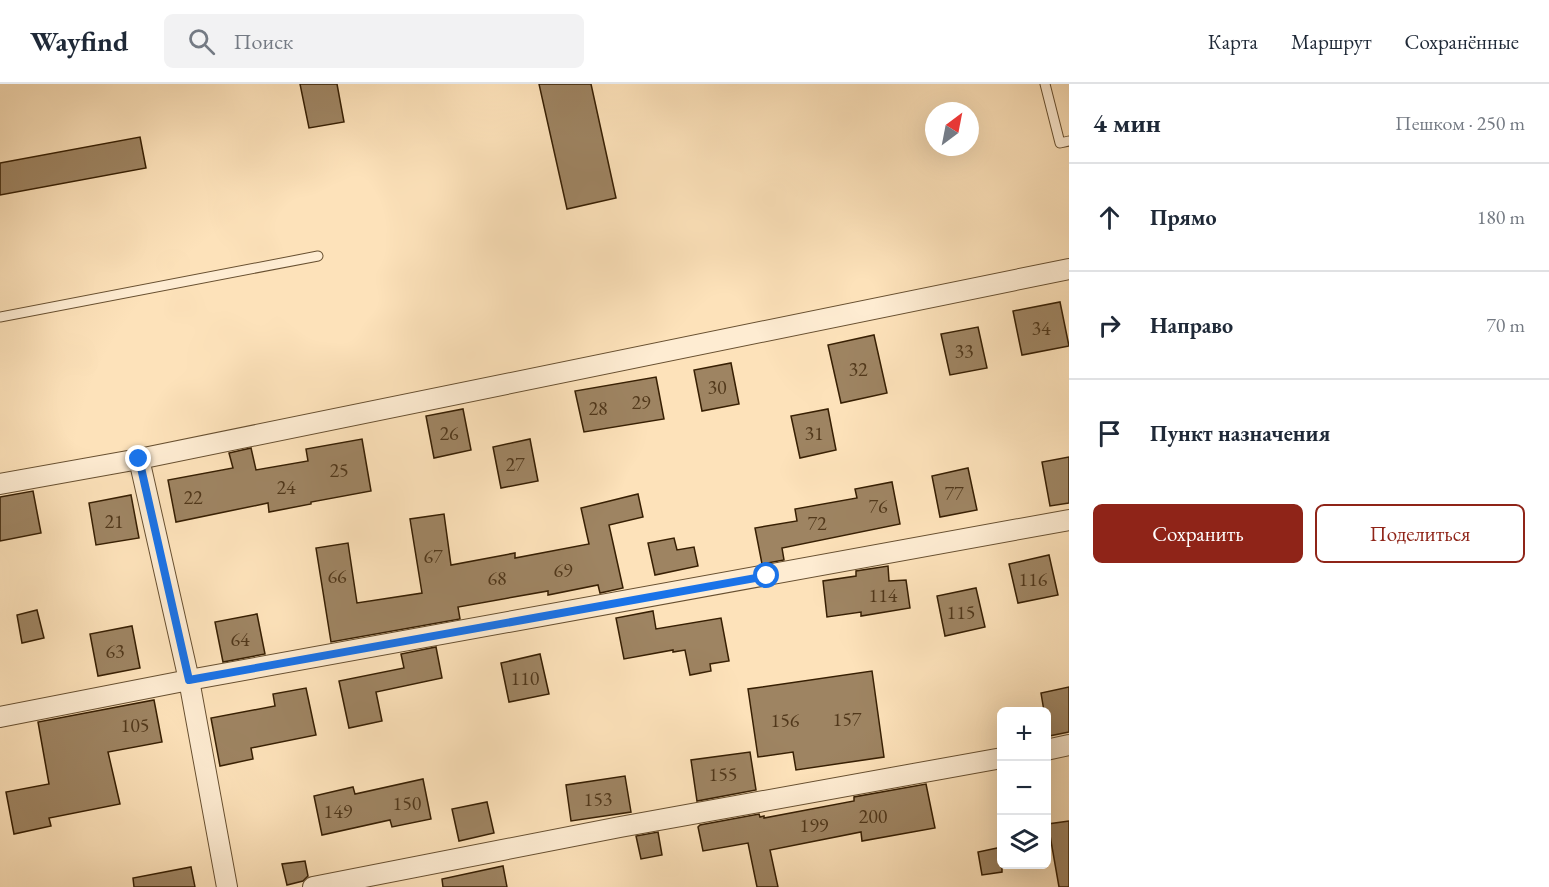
<!DOCTYPE html>
<html lang="ru">
<head>
<meta charset="utf-8">
<style>
  :root { --surface:#fff; --page:#f2f2f3; --text:#1f2937; --muted:#747a83; --line:#e0e1e3; --accent:#8f2418 }
  body { margin:0; font-family:"EB Garamond",serif; background:var(--page); color:var(--text) }
  .controls { position:absolute; right:18px; bottom:18px; display:grid; overflow:hidden; border-radius:9px; box-shadow:0 6px 24px #0002 }
  .controls button { width:54px; height:54px; display:grid; place-items:center; padding:0; border:0; border-bottom:2px solid var(--line); background:var(--surface); color:var(--text); font:30px sans-serif }
  .compass { position:absolute; left:925px; top:18px; width:54px; height:54px; border-radius:50%; background:var(--surface); box-shadow:0 6px 24px #0002; rotate:32deg }
  .stop { position:absolute; width:18px; height:18px; margin:-14px; border:4px solid #1a73e8; border-radius:50%; background:#fff }
  .stop.end { background:#1a73e8; border-color:#fff; box-shadow:0 2px 6px #0008 }
  .list { margin:0; padding:0; list-style:none }
  h2 { display:flex; justify-content:space-between; align-items:center; height:78px; margin:0; padding:0 24px; font-size:26px }
  h2 small { font-size:20px; font-weight:400; color:var(--muted) }
  .list li { display:grid; grid-template-columns:39px 1fr auto; gap:18px; align-items:center; box-sizing:border-box; height:108px; padding:0 24px; border-top:2px solid var(--line) }
  .list b { display:block; font-size:22px; white-space:nowrap }
  .list em { font-size:20px; font-style:normal; color:var(--muted) }
  .actions { display:flex; gap:12px; padding:18px 24px }
  .actions a { flex:1; padding:14px 0; border:2px solid var(--accent); border-radius:9px; text-align:center; font-size:21px; color:var(--accent) }
  .actions .main { background:var(--accent); color:#fff }
  .icon { flex:none; width:33px; height:33px; fill:none; stroke:currentColor; stroke-width:2; stroke-linecap:round; stroke-linejoin:round }
  .map { position:relative; flex:none; width:1069px; height:803px; overflow:hidden }
  header { display:flex; align-items:center; gap:36px; box-sizing:border-box; height:84px; padding:0 30px; background:var(--surface); border-bottom:2px solid var(--line) }
  header strong { font-size:28px }
  nav { display:flex; gap:33px; margin-inline-start:auto; font-size:21px }
  .search { width:420px; height:54px; background:var(--page); display:flex; align-items:center; gap:15px; box-sizing:border-box; padding:0 21px; border-radius:9px; color:var(--muted); font-size:22px }
  main { display:flex }
  aside { flex:1; background:var(--surface) }
  .map>svg:first-child { display:block }
  .building { fill:#9e8462; stroke:#371f03; stroke-width:1.5 }
  .lines { fill:none; stroke-linecap:round; stroke-linejoin:round }
  .service-casing { stroke:#685031; stroke-width:11 }
  .minor-casing { stroke:#685031; stroke-width:22 }
  .service { stroke:#feecd2; stroke-width:9 }
  .minor { stroke:#feecd2; stroke-width:20 }
  .route { stroke:#1a73e8; stroke-width:8 }
  .labels { text-anchor:middle; dominant-baseline:central; stroke-width:4.5; stroke-linejoin:round; paint-order:stroke }
  .number-label { font-size:20px; fill:#51381b }
</style>
</head>
<body>
<header>
<strong>Wayfind</strong>
<div class="search"><svg class="icon" aria-label="search" viewBox="0 0 24 24"><circle cx="10" cy="10" r="6"/><path d="M15 15l6 6"/></svg>Поиск</div>
<nav><a>Карта</a><a>Маршрут</a><a>Сохранённые</a></nav>
</header>
<main>
<div class="map">
<svg width="1069" height="803" viewBox="0 0 1069 803">
  <rect width="100%" height="100%" fill="#fde2ba"/>
  <filter id="stains"><feTurbulence type="fractalNoise" baseFrequency=".00333" numOctaves="4"/><feColorMatrix values="0 0 0 0 .2 0 0 0 0 .09 0 0 0 0 .02 0 0 0 .5 -.17"/></filter>
  <radialGradient id="worn" r=".72"><stop offset=".6" stop-color="#630" stop-opacity="0"/><stop offset="1" stop-color="#630" stop-opacity=".3"/></radialGradient>
  <g class="building">
    <polygon points="300,0 337,0 344,38 309,44"/>
    <polygon points="539,0 591,0 616,114 567,125"/>
    <polygon points="140,53 146,84 0,111 0,79"/>
    <polygon points="1060,218 1069,262 1022,271 1013,227"/>
    <polygon points="978,243 987,284 950,291 941,250"/>
    <polygon points="874,251 887,309 841,319 828,261"/>
    <polygon points="731,279 739,320 702,327 694,286"/>
    <polygon points="656,293 664,335 584,348 575,307"/>
    <polygon points="463,325 471,366 434,374 426,332"/>
    <polygon points="828,325 836,366 800,374 791,332"/>
    <polygon points="362,355 371,407 311,418 311,420 269,428 268,419 176,438 168,396 233,384 229,369 251,364 256,386 308,377 306,365"/>
    <polygon points="530,355 538,397 501,404 493,363"/>
    <polygon points="1069,373 1069,419 1050,422 1042,378"/>
    <polygon points="968,384 977,426 940,433 932,392"/>
    <polygon points="892,398 900,440 782,464 784,476 762,480 755,444 797,437 795,425 857,414 855,405"/>
    <polygon points="33,407 41,449 0,457 0,413"/>
    <polygon points="638,410 643,433 609,441 623,504 600,509 598,501 548,511 548,507 458,523 460,535 331,558 316,464 348,459 357,519 422,509 410,435 444,430 451,481 515,469 515,474 589,460 581,424"/>
    <polygon points="131,411 139,454 96,461 89,419"/>
    <polygon points="674,454 677,466 694,463 698,482 655,491 648,459"/>
    <polygon points="1049,471 1058,511 1018,519 1009,480"/>
    <polygon points="888,482 889,497 906,496 910,524 861,532 861,528 827,533 823,497 856,492 856,487"/>
    <polygon points="976,504 985,543 945,552 937,512"/>
    <polygon points="37,526 44,554 22,559 17,531"/>
    <polygon points="653,527 656,545 721,534 729,577 710,580 711,587 690,591 685,566 673,568 673,566 624,575 616,534"/>
    <polygon points="257,530 265,570 223,578 215,538"/>
    <polygon points="132,542 140,584 98,592 90,550"/>
    <polygon points="436,563 442,594 376,608 382,637 349,644 339,597 404,584 401,570"/>
    <polygon points="540,570 549,610 509,618 501,579"/>
    <polygon points="872,587 884,673 796,686 793,668 758,673 748,605"/>
    <polygon points="1069,603 1069,648 1049,652 1047,627 1044,627 1041,609"/>
    <polygon points="306,604 316,651 251,664 253,675 220,682 211,634 275,622 273,610"/>
    <polygon points="154,616 162,658 108,668 120,720 49,734 51,742 14,750 6,708 49,700 38,638"/>
    <polygon points="750,668 756,706 697,717 691,676"/>
    <polygon points="625,692 631,728 571,737 566,701"/>
    <polygon points="423,695 431,735 392,743 390,736 322,751 314,712 353,703 355,710"/>
    <polygon points="926,700 935,744 862,757 861,748 770,766 778,803 757,803 748,759 703,767 698,743 700,741 759,730 760,733 764,732 764,734 854,717 854,713"/>
    <polygon points="487,718 494,749 459,757 452,725"/>
    <polygon points="1069,737 1069,803 1059,803 1048,740"/>
    <polygon points="658,748 662,771 641,775 636,752"/>
    <polygon points="1002,763 1002,788 982,791 978,768"/>
    <polygon points="305,777 308,792 303,797 287,801 282,780"/>
    <polygon points="503,782 507,803 443,803 442,795"/>
    <polygon points="191,783 195,803 134,803 133,794"/>
  </g>
  <g class="lines">
    <defs>
      <g id="service">
        <polyline points="1045,0 1060,59 1069,57"/>
        <polyline points="0,233 318,172"/>
      </g>
      <g id="minor">
        <polyline points="139,375 189,596 227,803"/>
        <polyline points="0,400 139,375 1069,185"/>
        <polyline points="0,633 189,596 1069,436"/>
        <polyline points="1046,666 1069,661"/>
        <polyline points="313,803 620,743 1002,674"/>
      </g>
    </defs>
    <use href="#service" class="service-casing"/>
    <use href="#minor" class="minor-casing"/>
    <use href="#service" class="service"/>
    <use href="#minor" class="minor"/>
  </g>
  <g class="lines">
    <polyline class="route" points="139,375 189,596 767,492"/>
  </g>
  <g class="labels">
    <g class="number-label">
      <text x="1041" y="244">34</text>
      <text x="964" y="267">33</text>
      <text x="858" y="285">32</text>
      <text x="717" y="303">30</text>
      <text x="641" y="318">29</text>
      <text x="598" y="324">28</text>
      <text x="449" y="349">26</text>
      <text x="814" y="349">31</text>
      <text x="515" y="380">27</text>
      <text x="339" y="386">25</text>
      <text x="286" y="403">24</text>
      <text x="954" y="409">77</text>
      <text x="193" y="413">22</text>
      <text x="878" y="422">76</text>
      <text x="114" y="437">21</text>
      <text x="817" y="439">72</text>
      <text x="433" y="472">67</text>
      <text x="563" y="486">69</text>
      <text x="337" y="492">66</text>
      <text x="497" y="494">68</text>
      <text x="1033" y="495">116</text>
      <text x="883" y="511">114</text>
      <text x="961" y="528">115</text>
      <text x="240" y="555">64</text>
      <text x="115" y="567">63</text>
      <text x="525" y="594">110</text>
      <text x="847" y="635">157</text>
      <text x="785" y="636">156</text>
      <text x="135" y="641">105</text>
      <text x="723" y="690">155</text>
      <text x="598" y="715">153</text>
      <text x="407" y="719">150</text>
      <text x="338" y="727">149</text>
      <text x="873" y="732">200</text>
      <text x="814" y="741">199</text>
    </g>
  </g>
  <rect width="100%" height="100%" filter="url(#stains)"/>
  <rect width="100%" height="100%" fill="url(#worn)"/>
</svg>
<div class="controls">
<button>+</button>
<button>−</button>
<button><svg class="icon" aria-label="layers" viewBox="0 0 24 24"><path d="M12 4l9 5-9 5-9-5zM3 14l9 5 9-5"/></svg></button>
</div>
<svg class="compass" viewBox="-18 -18 36 36"><path d="M0-13l5 13h-10z" fill="#e53935"/><path d="M0 13l5-13h-10z" fill="#747a83"/></svg>
<div class="stop" style="left:767px;top:492px"></div>
<div class="stop end" style="left:139px;top:375px"></div>
</div>
<aside>
<h2>4 мин<small>Пешком · 250 m</small></h2>
<ul class="list">
<li><svg class="icon" aria-label="ahead" viewBox="0 0 24 24"><path d="M12 20V5M6 11l6-6 6 6"/></svg><div><b>Прямо</b></div><em>180 m</em></li>
<li><svg class="icon" aria-label="right" viewBox="0 0 24 24"><path d="M7 20v-9h11M14 6l5 5-5 5"/></svg><div><b>Направо</b></div><em>70 m</em></li>
<li><svg class="icon" aria-label="arrive" viewBox="0 0 24 24"><path d="M6 21V4h12l-3 4 3 4H6"/></svg><div><b>Пункт назначения</b></div></li>
</ul>
<div class="actions"><a class="main">Сохранить</a><a>Поделиться</a></div>
</aside>
</main>
</body>
</html>
